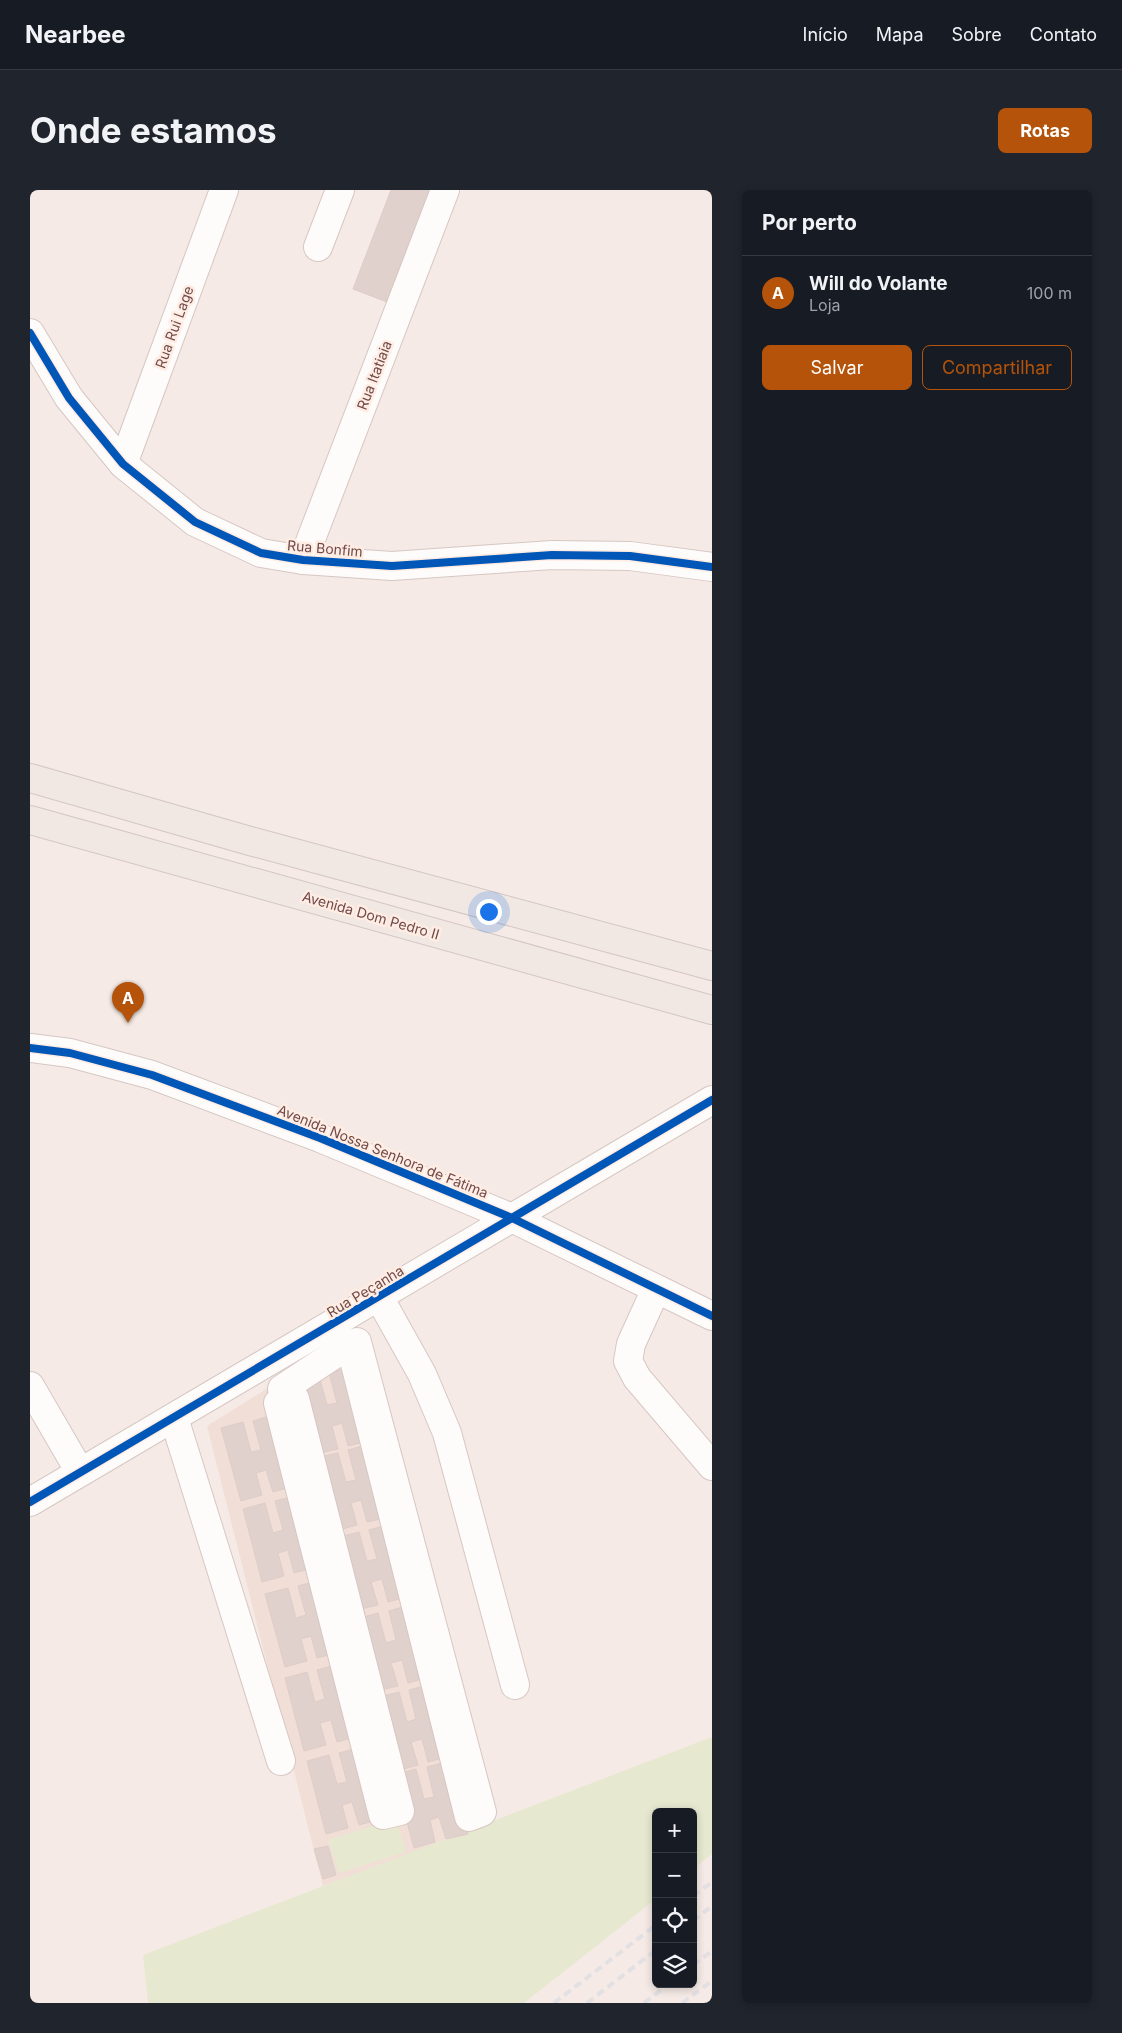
<!DOCTYPE html>
<html lang="pt">
<head>
<meta charset="utf-8">
<style>
  :root { --surface:#171b24; --page:#20242c; --text:#f1f3f6; --muted:#9ea1a6; --line:#363941; --accent:#b45309 }
  body { margin:0; font-family:Inter,sans-serif; background:var(--page); color:var(--text) }
  .controls { position:absolute; right:15px; bottom:15px; display:grid; overflow:hidden; border-radius:8px; box-shadow:0 2px 8px #0003 }
  .controls button { width:45px; height:45px; display:grid; place-items:center; padding:0; border:0; border-bottom:1px solid var(--line); background:var(--surface); color:var(--text); font:25px sans-serif }
  .you { position:absolute; left:458px; top:721px; width:18px; height:18px; margin:-12px; border:4px solid #fff; border-radius:50%; background:#1a73e8; box-shadow:0 0 0 8px #1a73e833 }
  .badge { display:grid; place-items:center; width:32px; height:32px; border-radius:50%; background:var(--accent); color:#fff; font-size:16px; font-weight:700 }
  .pin { position:absolute; translate:-50% -41px; filter:drop-shadow(0 1px 2px #0008) }
  .pin::after { content:''; position:absolute; top:26px; width:18px; height:15px; background:inherit; clip-path:polygon(0 0,100% 0,50% 100%) }
  .list { margin:0; padding:0; list-style:none }
  h2 { display:flex; justify-content:space-between; align-items:center; height:65px; margin:0; padding:0 20px; font-size:21px }
  h2 small { font-size:16px; font-weight:400; color:var(--muted) }
  .list li { display:grid; grid-template-columns:32px 1fr auto; gap:15px; align-items:center; box-sizing:border-box; height:75px; padding:0 20px; border-top:1px solid var(--line) }
  .list b { display:block; font-size:19px; white-space:nowrap }
  .list p { margin:0; font-size:16px; white-space:nowrap; color:var(--muted) }
  .list em { font-size:16px; font-style:normal; color:var(--muted) }
  .actions { display:flex; gap:10px; padding:15px 20px }
  .actions a { flex:1; padding:11px 0; border:1px solid var(--accent); border-radius:8px; text-align:center; font-size:18px; color:var(--accent) }
  .actions .main { background:var(--accent); color:#fff }
  .icon { flex:none; width:28px; height:28px; fill:none; stroke:currentColor; stroke-width:2; stroke-linecap:round; stroke-linejoin:round }
  .map { position:relative; flex:none; width:682px; height:1813px; overflow:hidden; border-radius:8px }
  header { display:flex; align-items:center; gap:30px; box-sizing:border-box; height:70px; padding:0 25px; background:var(--surface); border-bottom:1px solid var(--line) }
  header strong { font-size:24px }
  nav { display:flex; gap:28px; margin-inline-start:auto; font-size:18px }
  .intro { display:flex; align-items:center; justify-content:space-between; box-sizing:border-box; height:120px; padding:0 30px }
  h1 { margin:0; font-size:35px }
  .button { padding:12px 22px; border-radius:8px; background:var(--accent); color:#fff; font-size:18px; font-weight:700 }
  main { display:flex; gap:30px; padding:0 30px }
  aside { flex:1; background:var(--surface); border-radius:8px; box-shadow:0 2px 8px #0003 }
  .map>svg:first-child { display:block }
  .residential { fill:#f1ded6 }
  .green { fill:#e7e8d0 }
  .building { fill:#e1d1cd; stroke:#ddccc8 }
  .lines { fill:none; stroke-linecap:round; stroke-linejoin:round }
  .minor-casing { stroke:#d6c7c3; stroke-width:30 }
  .major-casing { stroke:#d3c6c3; stroke-width:30 }
  .minor { stroke:#fefcfb; stroke-width:28 }
  .major { stroke:#f1e7e3; stroke-width:28 }
  .rail { stroke:#e2e0e2; stroke-width:4; stroke-dasharray:8 5; stroke-linecap:butt }
  .cycleway-casing { stroke:#ffede4; stroke-width:11 }
  .cycleway { stroke:#0057b8; stroke-width:8 }
  .labels { text-anchor:middle; dominant-baseline:central; stroke-width:5; stroke-linejoin:round; paint-order:stroke }
  .street-label { font-size:14px; fill:#704a48; stroke:#ffede4 }
</style>
</head>
<body>
<header>
<strong>Nearbee</strong>
<nav><a>Início</a><a>Mapa</a><a>Sobre</a><a>Contato</a></nav>
</header>
<div class="intro"><h1>Onde estamos</h1><a class="button">Rotas</a></div>
<main>
<div class="map">
<svg width="682" height="1813" viewBox="0 0 682 1813">
  <rect width="100%" height="100%" fill="#f5eae5"/>
  <polygon class="residential" points="329,1141 458,1638 293,1696 177,1236"/>
  <g class="green">
    <polygon points="682,1547 682,1664 663,1679 663,1622 626,1622 626,1709 494,1813 118,1813 113,1765"/>
    <polygon points="366,1629 376,1662 309,1683 298,1650"/>
  </g>
  <g class="building">
    <polygon points="361,0 408,0 365,115 323,99"/>
    <polygon points="321,1177 341,1250 318,1256 312,1233 302,1236 308,1259 286,1264 267,1192 289,1186 297,1215 307,1213 299,1183"/>
    <polygon points="245,1224 265,1296 243,1302 236,1280 226,1283 232,1305 211,1311 191,1238 213,1232 221,1262 231,1260 223,1231"/>
    <polygon points="340,1254 359,1327 337,1332 331,1310 321,1313 327,1335 305,1341 285,1268 308,1263 316,1292 326,1290 318,1260"/>
    <polygon points="267,1305 287,1377 264,1383 258,1360 248,1363 254,1386 232,1392 213,1319 235,1313 243,1343 253,1340 245,1311"/>
    <polygon points="361,1334 380,1406 358,1412 352,1389 341,1392 348,1415 326,1420 306,1348 329,1342 337,1371 347,1369 339,1340"/>
    <polygon points="290,1390 310,1462 287,1468 281,1446 271,1449 277,1471 255,1477 235,1404 258,1398 266,1428 276,1425 268,1396"/>
    <polygon points="380,1415 400,1487 378,1493 372,1470 361,1473 368,1496 346,1501 326,1429 348,1423 356,1453 366,1450 359,1421"/>
    <polygon points="310,1474 329,1546 307,1552 301,1530 290,1533 296,1555 274,1561 255,1488 277,1482 285,1512 295,1509 287,1480"/>
    <polygon points="401,1494 420,1566 398,1572 392,1549 381,1552 388,1575 366,1581 346,1508 369,1502 377,1532 386,1529 379,1500"/>
    <polygon points="331,1557 351,1629 329,1635 322,1612 312,1615 318,1638 296,1644 277,1571 299,1565 307,1594 317,1592 309,1563"/>
    <polygon points="419,1571 438,1644 416,1649 409,1627 400,1630 405,1652 384,1658 364,1585 386,1579 394,1609 404,1607 397,1577"/>
    <polygon points="298,1656 306,1685 293,1689 284,1659"/>
  </g>
  <g class="lines">
    <defs>
      <g id="minor">
        <polyline points="288,57 310,0"/>
        <polyline points="0,143 39,208 93,274 165,332 231,363 273,370 362,376 522,365 600,366 682,377"/>
        <polyline points="93,274 194,0"/>
        <polyline points="273,370 415,0"/>
        <polyline points="0,858 40,863 122,885 290,948 482,1028 682,1126"/>
        <polyline points="626,1099 601,1154 598,1171 607,1188 682,1276"/>
        <polyline points="349,1107 392,1184 417,1243 485,1495"/>
        <polyline points="0,1196 50,1282"/>
        <polyline points="252,1199 320,1154 327,1152 452,1622 439,1627 320,1154"/>
        <polygon points="265,1209 370,1621 353,1625 248,1213"/>
        <polyline points="144,1228 251,1571"/>
        <polyline points="0,1312 682,910"/>
      </g>
      <g id="major">
        <polyline points="0,588 220,651 682,776"/>
        <polyline points="0,630 682,820"/>
      </g>
    </defs>
    <use href="#minor" class="minor-casing"/>
    <use href="#major" class="major-casing"/>
    <use href="#minor" class="minor"/>
    <use href="#major" class="major"/>
    <g class="rail">
      <polyline points="663,1706 682,1692"/>
      <polyline points="663,1731 682,1716"/>
      <polyline points="663,1775 682,1761"/>
      <polyline points="524,1813 626,1735"/>
      <polyline points="557,1813 626,1760"/>
      <polyline points="614,1813 639,1794"/>
      <polyline points="652,1813 682,1791"/>
    </g>
    <defs>
      <g id="cycleway">
        <polyline points="0,143 39,208 93,274 165,332 231,363 273,370 362,376 522,365 600,366 682,377"/>
        <polyline points="0,858 40,863 122,885 290,948 482,1028 682,1126"/>
        <polyline points="0,1312 682,910"/>
      </g>
    </defs>
    <use href="#cycleway" class="cycleway-casing"/>
    <use href="#cycleway" class="cycleway"/>
  </g>
  <g class="labels">
    <g class="street-label">
      <text transform="translate(144 137) rotate(-70)">Rua Rui Lage</text>
      <text transform="translate(344 185) rotate(-69)">Rua Itatiaia</text>
      <text transform="translate(295 358) rotate(5)">Rua Bonfim</text>
      <text transform="translate(341 725) rotate(16)">Avenida Dom Pedro II</text>
      <text transform="translate(353 961) rotate(22)">Avenida Nossa Senhora de Fátima</text>
      <text transform="translate(335 1101) rotate(-31)">Rua Peçanha</text>
    </g>
  </g>
</svg>
<div class="controls">
<button>+</button>
<button>−</button>
<button><svg class="icon" aria-label="locate" viewBox="0 0 24 24"><circle cx="12" cy="12" r="6"/><path d="M12 2v4M12 18v4M2 12h4M18 12h4"/></svg></button>
<button><svg class="icon" aria-label="layers" viewBox="0 0 24 24"><path d="M12 4l9 5-9 5-9-5zM3 14l9 5 9-5"/></svg></button>
</div>
<div class="you"></div>
<div class="pin badge" style="left:98px;top:833px">A</div>
</div>
<aside>
<h2>Por perto<small></small></h2>
<ul class="list">
<li><span class="badge">A</span><div><b>Will do Volante</b><p>Loja</p></div><em>100 m</em></li>
</ul>
<div class="actions"><a class="main">Salvar</a><a>Compartilhar</a></div>
</aside>
</main>
</body>
</html>
